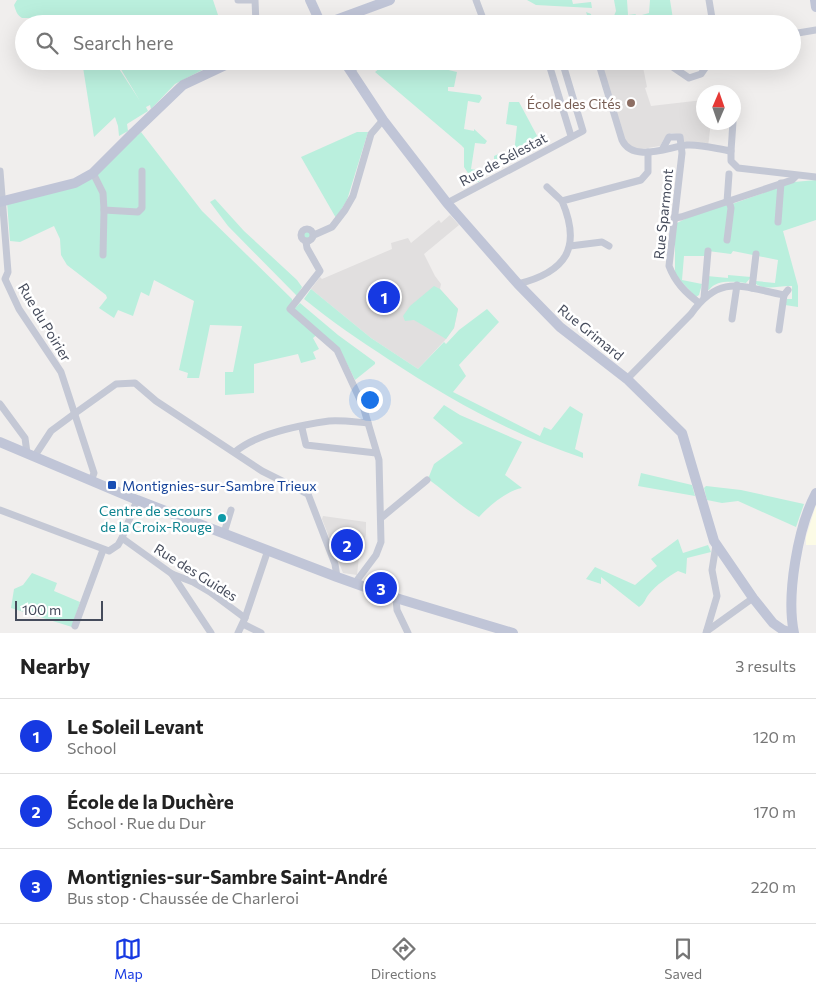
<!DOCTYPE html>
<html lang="en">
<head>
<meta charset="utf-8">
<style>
  :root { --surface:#fff; --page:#f6f6f6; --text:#222; --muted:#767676; --line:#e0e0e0; --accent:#1639e2 }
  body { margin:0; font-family:Commissioner,sans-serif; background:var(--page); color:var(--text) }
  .compass { position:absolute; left:696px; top:85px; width:45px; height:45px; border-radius:50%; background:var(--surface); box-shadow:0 5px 20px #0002; rotate:2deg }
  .scale { position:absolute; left:15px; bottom:12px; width:88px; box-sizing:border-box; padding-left:5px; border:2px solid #454b5b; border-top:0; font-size:14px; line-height:18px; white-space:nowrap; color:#454b5b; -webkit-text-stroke:4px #fff; paint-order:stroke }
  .you { position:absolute; left:369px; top:399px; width:18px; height:18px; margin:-12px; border:4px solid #fff; border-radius:50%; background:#1a73e8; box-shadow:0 0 0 8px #1a73e833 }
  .badge { display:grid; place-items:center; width:32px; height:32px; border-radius:50%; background:var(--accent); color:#fff; font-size:16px; font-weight:700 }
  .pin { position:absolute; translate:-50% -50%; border:2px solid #fff; box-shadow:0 1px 5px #0006 }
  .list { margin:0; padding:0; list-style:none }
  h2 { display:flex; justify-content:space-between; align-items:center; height:65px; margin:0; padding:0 20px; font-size:21px }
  h2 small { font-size:16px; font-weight:400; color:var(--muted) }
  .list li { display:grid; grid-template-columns:32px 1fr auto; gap:15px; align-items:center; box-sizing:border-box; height:75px; padding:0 20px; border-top:1px solid var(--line) }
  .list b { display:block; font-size:19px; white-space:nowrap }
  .list p { margin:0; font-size:16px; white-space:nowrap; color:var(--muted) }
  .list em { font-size:16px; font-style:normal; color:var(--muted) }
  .icon { flex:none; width:28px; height:28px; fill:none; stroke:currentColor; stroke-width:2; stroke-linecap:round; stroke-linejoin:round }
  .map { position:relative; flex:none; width:816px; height:633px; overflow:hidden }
  .search { position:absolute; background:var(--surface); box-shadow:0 5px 20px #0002; left:15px; right:15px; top:15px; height:55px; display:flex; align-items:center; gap:12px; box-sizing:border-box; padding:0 18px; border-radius:28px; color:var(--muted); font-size:19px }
  .sheet { height:290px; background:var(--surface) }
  nav { display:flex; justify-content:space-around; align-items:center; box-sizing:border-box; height:70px; border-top:1px solid var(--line); background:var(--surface); font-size:14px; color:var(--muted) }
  nav a { display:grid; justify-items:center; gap:2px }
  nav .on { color:var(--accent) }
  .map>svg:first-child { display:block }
  .commercial { fill:#fcfbe6 }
  .education { fill:#e1dfdf }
  .green { fill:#baefdd }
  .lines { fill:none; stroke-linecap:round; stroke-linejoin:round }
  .street { stroke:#c4c8d5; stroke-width:7 }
  .secondary { stroke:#c0c5d7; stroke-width:10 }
  .education-dot { fill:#8d6e63; stroke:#fff; stroke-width:2 }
  .transit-dot { fill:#1a4fb4; stroke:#fff; stroke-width:2 }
  .culture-dot { fill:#0f9aa8; stroke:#fff; stroke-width:2 }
  .labels { text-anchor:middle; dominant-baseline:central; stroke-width:5; stroke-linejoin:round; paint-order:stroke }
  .education-label { font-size:14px; fill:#785e54; stroke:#fff; text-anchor:end }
  .street-label { font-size:14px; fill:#454b5b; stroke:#fff }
  .transit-label { font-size:14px; fill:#164399; stroke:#fff; text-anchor:start }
  .culture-label { font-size:14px; fill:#0d838f; stroke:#fff; text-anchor:end }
</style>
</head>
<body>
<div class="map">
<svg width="816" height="633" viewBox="0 0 816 633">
  <rect width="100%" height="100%" fill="#f0eeed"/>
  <polygon class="commercial" points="816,505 816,545 806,545 806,537"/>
  <g class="education">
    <polygon points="608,62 642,62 647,87 645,88 651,106 703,100 704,122 709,123 710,130 708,147 684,143 681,135 671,133 664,139 660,146 636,150 625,145 600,68"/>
    <polygon points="450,215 459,225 424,254 435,276 441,284 440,289 458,309 454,328 446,339 418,369 371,338 311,289 320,277 322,279 392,249 391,243 408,238 411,243 439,220 441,223"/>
    <polygon points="323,516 366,522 366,535 359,557 357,575 343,573 322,519"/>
  </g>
  <g class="green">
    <path d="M17,0H213L221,24H93L91,21L92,24H70L67,18H22C17,15 16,11 14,5Z"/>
    <polygon points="527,0 572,0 573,4 591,2 592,8 536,5"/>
    <polygon points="614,0 627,0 628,15 636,14 630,23 590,24 586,12 591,14 592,19 607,20 611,23 616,11"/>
    <polygon points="650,0 670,0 673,19 663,21 663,24 636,24 642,15 649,13"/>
    <polygon points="82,61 114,61 140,101 116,61 214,61 214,64 175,84 151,109 150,105 146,107 148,111 127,124 128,131 119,136 118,126 115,117 94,137"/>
    <polygon points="389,61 410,61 457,72 454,87 448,87 448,91 480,95 482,98 479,103 468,101 464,129 474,131 474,129 487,141 485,144 475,143 471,169 481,171 479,182 474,182 464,167 464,148 461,145 375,72"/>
    <polygon points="509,102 519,102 542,145 494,169 494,156 503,152 514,153 517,126 506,124"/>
    <polygon points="141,132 202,211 292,299 292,311 300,303 338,335 375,362 375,364 355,380 342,354 319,333 313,338 319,349 313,352 316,359 301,363 298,354 254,364 254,393 225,395 225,372 233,372 242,326 210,325 199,378 187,378 188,373 179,370 194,301 154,280 149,296 141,292 133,316 118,310 114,318 99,308 107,298 106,295 67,265 61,255 60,239 54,226 20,242 10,241 7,202 87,178"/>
    <polygon points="357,132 368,132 347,200 336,218 301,157"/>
    <path d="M816,180V220L783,231L798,286V307L785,305L787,299H792V286C780,285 766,291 756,284V281L775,283L778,260L733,251L731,254L708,251L706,256H684L682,280L702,284L699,295L696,297L675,275V224L701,211L732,204L794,182Z"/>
    <polygon points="215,199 244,231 297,280 302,287 297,296 228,226 210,202"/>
    <circle cx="307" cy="235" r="6"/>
    <path d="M728,275L751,277L746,283C734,282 717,279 709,290L705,289L707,276L728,278Z"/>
    <polygon points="434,286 440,289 458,309 454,328 446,339 414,320 405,321 403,316 410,306"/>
    <path d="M311,289L371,338L418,369L444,342L446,344L459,330L487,309L499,322L459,365L466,376L453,392L540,436L544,427L551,430L570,406L583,414L575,449L583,453V458C513,435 449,399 388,359C359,340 331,321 304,299Z"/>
    <path d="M444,405L460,415L522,442L505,475L522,488C506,491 490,505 479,517C460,506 446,492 428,479L434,464L463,443L433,418Z"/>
    <polygon points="641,473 692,485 695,496 638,486"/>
    <polygon points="706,486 741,490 804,504 796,527 738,501 722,503 707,500 704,488"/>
    <path d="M678,539L683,553L708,545L711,552L687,558L686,574L678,571C668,577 656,585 649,594C645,599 645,603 639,607L601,577V584L586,579L595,567L635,585L657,566L651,559Z"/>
    <polygon points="32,573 57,583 54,591 80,602 72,627 11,608 14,589 23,585"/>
  </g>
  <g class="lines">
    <g class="street">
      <polyline points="238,0 254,0"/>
      <polyline points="255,0 256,24"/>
      <polyline points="476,0 485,24"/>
      <polyline points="709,0 713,24"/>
      <polyline points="792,34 816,30"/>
      <polyline points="548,61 571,136"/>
      <path d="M598,61L622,140C633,163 668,147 687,145C701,144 717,149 731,151L733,122"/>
      <polyline points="664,61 689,78 701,74 710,61"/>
      <polyline points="350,71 364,61"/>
      <polyline points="734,112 734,108"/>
      <path d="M663,148L669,137H680L682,153L669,266C675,282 685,292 699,303"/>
      <polyline points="731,151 731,161 738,168 816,177"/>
      <polyline points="0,171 8,272 5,279 19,309 61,372 94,473 91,481"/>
      <polyline points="93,173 103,193 104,210 138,212 142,208 142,171"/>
      <polyline points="547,187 562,201"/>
      <polyline points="727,202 729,174"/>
      <polyline points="447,203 583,131 562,61"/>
      <polyline points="674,218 681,217 792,180 796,176"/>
      <polyline points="778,222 781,183"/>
      <circle cx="307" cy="235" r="6"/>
      <polyline points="314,235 332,227 345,210 353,196 371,134 383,120"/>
      <polyline points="727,240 731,208 729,201"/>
      <polyline points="306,242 307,248 320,271 290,309 337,350 363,406 379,460 381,542 376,555 355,583"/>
      <polyline points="570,246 602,242 609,246"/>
      <polyline points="103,255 104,210"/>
      <path d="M518,284C566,272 582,248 562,201L641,180L648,172V152"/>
      <polyline points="752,288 756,254"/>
      <polyline points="704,298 708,251"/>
      <polyline points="732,319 737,285"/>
      <polyline points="779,330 784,295"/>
      <path d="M627,379L691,314C720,273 742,287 784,295L788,290"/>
      <polyline points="0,404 25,438 27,453"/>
      <polyline points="302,428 306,445 376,453"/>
      <path d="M235,452C256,434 301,425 329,421C342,420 355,422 368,423"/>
      <polyline points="34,457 51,431 74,414 116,384 135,383 156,401 262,471 308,494 335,564 337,577"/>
      <polyline points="0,510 109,551 118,545 122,538 172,574 193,582 210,592 245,618"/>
      <polyline points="381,518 427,480"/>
      <polyline points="224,533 231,510"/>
      <polyline points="122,538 137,500"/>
      <polyline points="172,574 211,633"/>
      <polyline points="396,598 397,610 408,633"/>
      <polyline points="243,624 261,633"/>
      <polyline points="75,626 103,550"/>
      <polyline points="707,631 753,598"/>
      <polyline points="238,633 245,618 268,550"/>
      <polyline points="706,633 717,596 712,570 716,545"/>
    </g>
    <g class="secondary">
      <polyline points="310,0 321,24"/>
      <polyline points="815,0 816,7"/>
      <polyline points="325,24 390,0"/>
      <polyline points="344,61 383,120 447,203 518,284 560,327 627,379 682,433 714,541 753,598 773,623 783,630 792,633"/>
      <polyline points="133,133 183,85 234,61"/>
      <polyline points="0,202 75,183 93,173 132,134"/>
      <polyline points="0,442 137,500 337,577 396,598 513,633"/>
      <path d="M794,633C786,595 798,527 816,493"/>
    </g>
  </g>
  <circle class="education-dot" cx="631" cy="103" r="5"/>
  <rect class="transit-dot" x="107" y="480" width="10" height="10" rx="2.5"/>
  <circle class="culture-dot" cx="222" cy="518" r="5"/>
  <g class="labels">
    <g class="education-label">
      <text x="621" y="103">École des Cités</text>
    </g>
    <g class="street-label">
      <text transform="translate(503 159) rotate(-28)">Rue de Sélestat</text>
      <text transform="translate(663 214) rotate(-84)">Rue Sparmont</text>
      <text transform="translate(45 322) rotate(59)">Rue du Poirier</text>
      <text transform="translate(591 332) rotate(39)">Rue Grimard</text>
      <text transform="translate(196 572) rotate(32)">Rue des Guides</text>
    </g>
    <g class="transit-label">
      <text x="122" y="485">Montignies-sur-Sambre Trieux</text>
    </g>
    <g class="culture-label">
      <text x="212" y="510">Centre de secours<tspan x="212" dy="16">de la Croix-Rouge</tspan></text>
    </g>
  </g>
</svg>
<svg class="compass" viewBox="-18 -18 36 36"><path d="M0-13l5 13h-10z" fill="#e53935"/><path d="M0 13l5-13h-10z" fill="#767676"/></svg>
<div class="scale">100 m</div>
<div class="you"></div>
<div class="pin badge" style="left:384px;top:297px">1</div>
<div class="pin badge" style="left:347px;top:545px">2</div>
<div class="pin badge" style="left:381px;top:588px">3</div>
<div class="search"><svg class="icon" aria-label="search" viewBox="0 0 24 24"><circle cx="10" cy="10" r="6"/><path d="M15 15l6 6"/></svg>Search here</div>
</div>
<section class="sheet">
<h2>Nearby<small>3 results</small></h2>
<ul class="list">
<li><span class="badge">1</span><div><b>Le Soleil Levant</b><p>School</p></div><em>120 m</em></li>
<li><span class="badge">2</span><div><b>École de la Duchère</b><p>School · Rue du Dur</p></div><em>170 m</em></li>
<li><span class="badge">3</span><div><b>Montignies-sur-Sambre Saint-André</b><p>Bus stop · Chaussée de Charleroi</p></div><em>220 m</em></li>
</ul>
</section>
<nav>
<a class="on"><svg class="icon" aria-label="map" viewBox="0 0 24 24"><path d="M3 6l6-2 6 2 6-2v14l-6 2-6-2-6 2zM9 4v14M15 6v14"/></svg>Map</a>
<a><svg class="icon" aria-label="directions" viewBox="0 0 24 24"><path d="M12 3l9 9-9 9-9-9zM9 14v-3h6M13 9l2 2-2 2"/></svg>Directions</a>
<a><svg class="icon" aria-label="saved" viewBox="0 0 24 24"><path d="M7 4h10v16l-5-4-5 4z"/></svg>Saved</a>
</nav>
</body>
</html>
